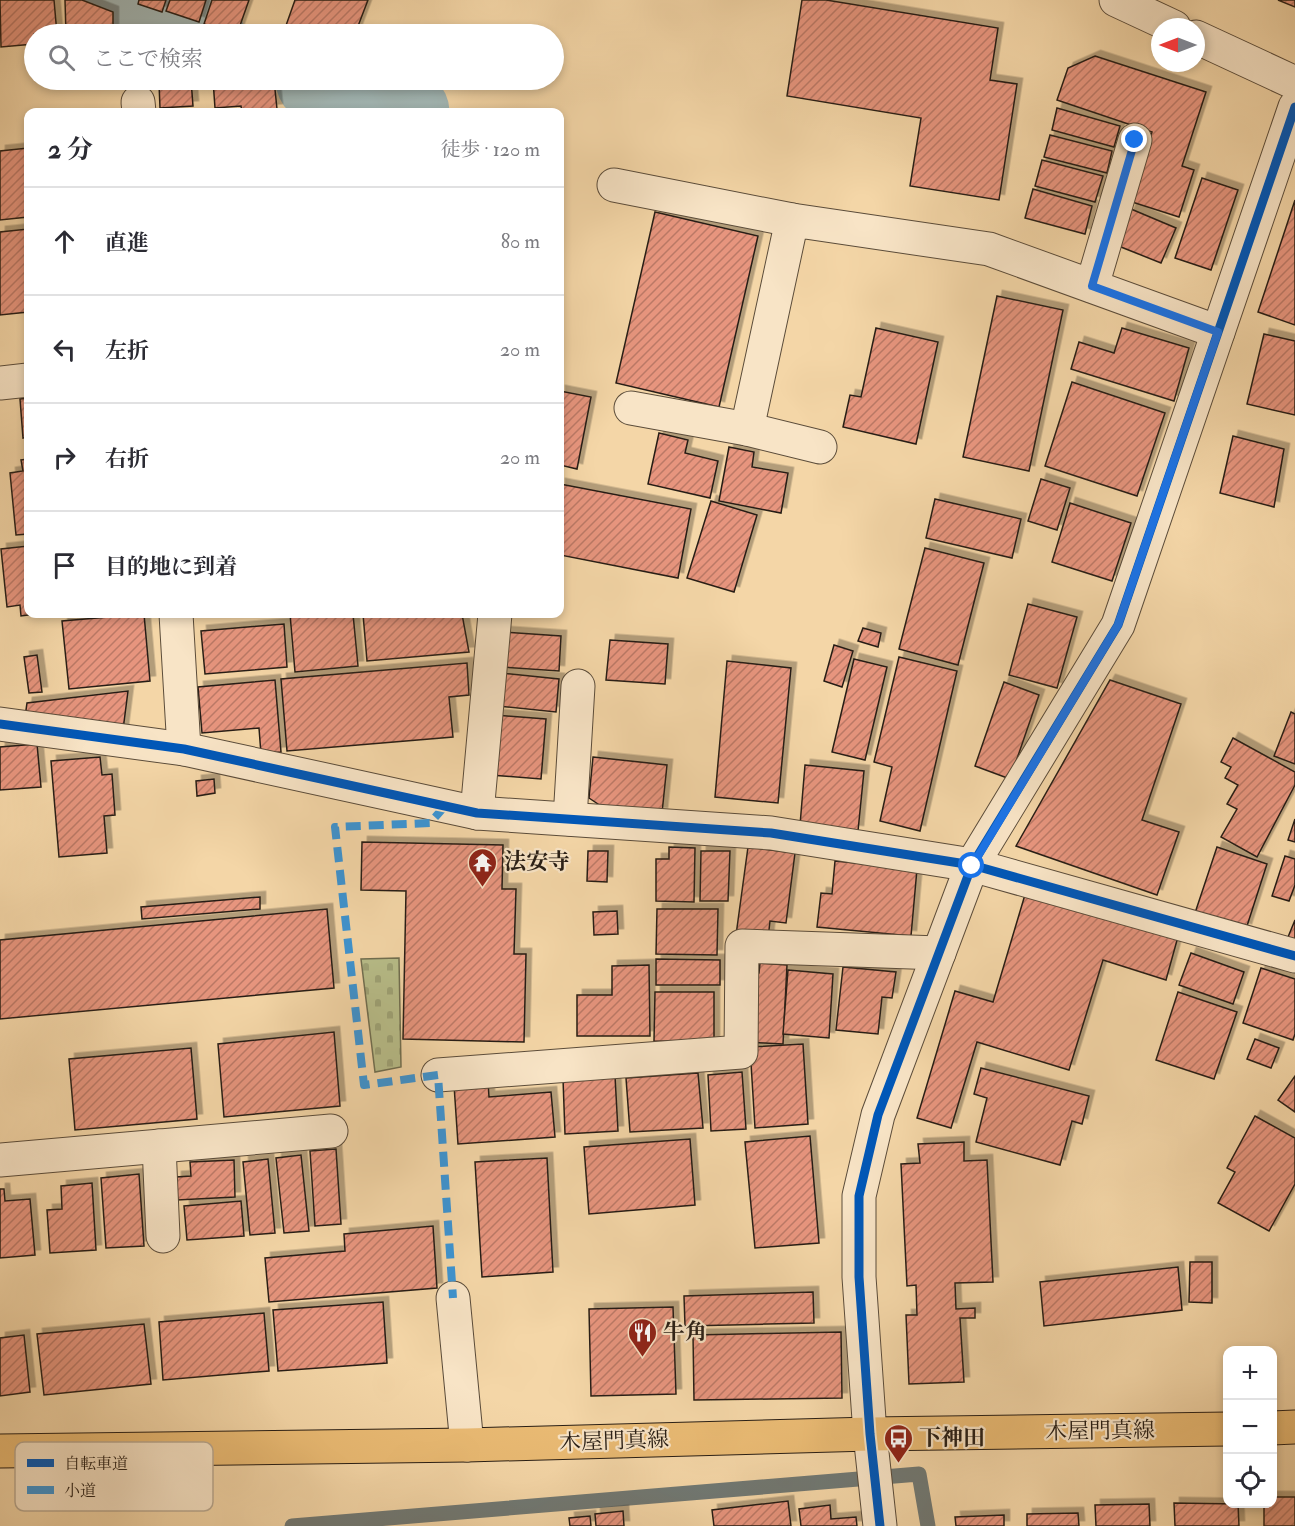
<!DOCTYPE html>
<html lang="ja">
<head>
<meta charset="utf-8">
<style>
  :root { --surface:#fff; --page:#f2f2f3; --text:#2b2b33; --muted:#7c7c81; --line:#e1e1e2 }
  body { margin:0; font-family:"IM FELL Double Pica","Noto Serif JP",serif; background:var(--page); color:var(--text) }
  .controls { position:absolute; right:18px; bottom:18px; display:grid; overflow:hidden; border-radius:12px; box-shadow:0 3px 9px #0003 }
  .controls button { width:54px; height:54px; display:grid; place-items:center; padding:0; border:0; border-bottom:2px solid var(--line); background:var(--surface); color:var(--text); font:30px sans-serif }
  .compass { position:absolute; left:1151px; top:18px; width:54px; height:54px; border-radius:50%; background:var(--surface); box-shadow:0 3px 9px #0003; rotate:270deg }
  .stop { position:absolute; width:18px; height:18px; margin:-14px; border:4px solid #1a73e8; border-radius:50%; background:#fff }
  .stop.end { background:#1a73e8; border-color:#fff; box-shadow:0 2px 6px #0008 }
  .list { margin:0; padding:0; list-style:none }
  h2 { display:flex; justify-content:space-between; align-items:center; height:78px; margin:0; padding:0 24px; font-size:26px }
  h2 small { font-size:20px; font-weight:400; color:var(--muted) }
  .list li { display:grid; grid-template-columns:39px 1fr auto; gap:18px; align-items:center; box-sizing:border-box; height:108px; padding:0 24px; border-top:2px solid var(--line) }
  .list b { display:block; font-size:22px; white-space:nowrap }
  .list em { font-size:20px; font-style:normal; color:var(--muted) }
  .icon { flex:none; width:33px; height:33px; fill:none; stroke:currentColor; stroke-width:2; stroke-linecap:round; stroke-linejoin:round }
  .map { position:relative; flex:none; width:1295px; height:1526px; overflow:hidden }
  .search { position:absolute; background:var(--surface); box-shadow:0 3px 9px #0003; left:24px; top:24px; width:540px; height:66px; display:flex; align-items:center; gap:15px; box-sizing:border-box; padding:0 21px; border-radius:33px; color:var(--muted); font-size:22px }
  .panel { position:absolute; background:var(--surface); box-shadow:0 3px 9px #0003; left:24px; top:108px; width:540px; height:510px; border-radius:12px }
  .map>svg:first-child { display:block }
  .cemetery { fill:url(#cemetery-stones); stroke:#706e50; stroke-width:1.5 }
  .lines { fill:none; stroke-linecap:round; stroke-linejoin:round }
  .stream { stroke:#717974; stroke-width:15 }
  .river { stroke:#a1b6b4; stroke-width:87 }
  .building { fill:url(#building-hatch); stroke:#281e15; stroke-width:1.5; filter:url(#shadow) }
  .minor-casing { stroke:#5b4c3a; stroke-width:35 }
  .major-casing { stroke:#281e15; stroke-width:35 }
  .minor { stroke:#f8e4c6; stroke-width:33 }
  .major { stroke:#eabb74; stroke-width:33 }
  .quiet { stroke:#3c94d3; stroke-width:8; stroke-dasharray:15 8; stroke-linecap:butt }
  .cycleway-casing { stroke:#f8e4c6; stroke-width:13 }
  .cycleway { stroke:#0057b8; stroke-width:9 }
  .route { stroke:#1a73e8; stroke-width:8 }
  .labels { text-anchor:middle; dominant-baseline:central; stroke-width:4.5; stroke-linejoin:round; paint-order:stroke }
  .poi-label { font-size:22px; font-weight:bold; fill:#281e15; stroke:#f8e4c6; text-anchor:start }
  .street-label { font-size:22px; fill:#281e15; stroke:#f8e4c6 }
  .key { fill:#f8e4c6; stroke:#baa991; stroke-width:1.5 }
  .key-label { font-size:16px; fill:#281e15 }
</style>
</head>
<body>
<div class="map">
<svg width="1295" height="1526" viewBox="0 0 1295 1526">
  <defs>
    <pattern id="cemetery-stones" width="16" height="16" patternUnits="userSpaceOnUse" patternTransform="scale(1.5)"><rect width="16" height="16" fill="#b8be8a"/><path d="M2 7V4a2 2 0 0 1 4 0v3zM10 15v-3a2 2 0 0 1 4 0v3z" fill="#9ea376"/></pattern>
    <pattern id="building-hatch" width="6" height="6" patternUnits="userSpaceOnUse" patternTransform="scale(1.5)"><rect width="6" height="6" fill="#e7957e"/><path d="M-1 1l2-2M0 6l6-6M5 7l2-2" fill="none" stroke="#bb7966"/></pattern>
    <filter id="shadow"><feDropShadow dx="5.5" dy="-5.5" stdDeviation="0" flood-color="#0004"/></filter>
  </defs>
  <rect width="100%" height="100%" fill="#f4d6a7"/>
  <filter id="stains"><feTurbulence type="fractalNoise" baseFrequency=".00333" numOctaves="4"/><feColorMatrix values="0 0 0 0 .2 0 0 0 0 .09 0 0 0 0 .02 0 0 0 .5 -.17"/></filter>
  <radialGradient id="worn" r=".72"><stop offset=".6" stop-color="#630" stop-opacity="0"/><stop offset="1" stop-color="#630" stop-opacity=".3"/></radialGradient>
  <polygon class="cemetery" points="399,958 401,1067 375,1072 361,959"/>
  <g class="lines">
    <polyline class="stream" points="292,1526 919,1474 928,1526"/>
    <g class="river">
      <polyline points="110,0 201,34"/>
      <polyline points="319,80 406,112"/>
    </g>
  </g>
  <g class="building">
    <polygon points="0,0 54,0 57,34 34,34 34,44 1,47"/>
    <polygon points="65,0 82,0 113,12 113,34 66,34"/>
    <polygon points="139,0 166,0 162,12 138,4"/>
    <polygon points="170,0 206,0 199,22 166,11"/>
    <polygon points="212,0 249,0 237,34 204,24"/>
    <polygon points="295,0 368,0 355,34 283,34"/>
    <polygon points="802,0 826,0 998,28 990,80 1017,84 999,200 910,186 921,118 787,96"/>
    <polygon points="1278,0 1295,0 1295,7"/>
    <polygon points="1095,56 1206,92 1182,166 1194,170 1179,217 1129,201 1152,132 1057,100 1068,68"/>
    <polygon points="139,80 191,80 193,106 160,108 159,83 139,84"/>
    <polygon points="213,80 274,80 277,109 242,112 241,106 215,108"/>
    <polygon points="1057,108 1120,126 1114,147 1052,130"/>
    <polygon points="1050,135 1112,151 1107,173 1044,157"/>
    <polygon points="28,148 28,217 0,220 0,151"/>
    <polygon points="1042,160 1103,176 1095,202 1035,186"/>
    <polygon points="1202,178 1238,190 1211,270 1175,258"/>
    <polygon points="1033,189 1092,206 1085,234 1025,218"/>
    <polygon points="1295,200 1295,325 1258,312"/>
    <polygon points="1131,209 1176,228 1161,263 1116,245"/>
    <polygon points="655,212 758,236 719,407 616,383"/>
    <polygon points="28,229 28,312 0,315 0,232"/>
    <polygon points="997,296 1063,310 1029,471 963,457"/>
    <polygon points="876,328 938,342 916,444 843,427 850,395 861,397"/>
    <polygon points="1122,328 1189,348 1174,401 1071,369 1079,342 1114,353"/>
    <polygon points="1264,334 1295,341 1295,415 1247,404"/>
    <polygon points="1072,382 1165,413 1137,496 1045,466"/>
    <polygon points="560,391 591,397 577,469 560,465"/>
    <polygon points="28,398 28,437 23,438 20,399"/>
    <polygon points="659,433 688,440 685,453 718,461 710,498 648,484"/>
    <polygon points="1233,436 1284,449 1274,507 1220,493"/>
    <polygon points="729,447 754,452 752,467 788,473 781,513 719,501"/>
    <polygon points="28,459 28,534 16,535 10,473 23,471 21,460"/>
    <polygon points="1041,479 1070,488 1057,530 1028,521"/>
    <polygon points="560,484 691,509 678,578 560,555"/>
    <polygon points="935,499 1021,519 1012,558 926,538"/>
    <polygon points="711,501 757,515 734,592 687,578"/>
    <polygon points="1070,503 1131,523 1112,581 1052,562"/>
    <polygon points="28,546 28,614 36,614 21,616 20,605 7,607 1,549"/>
    <polygon points="925,548 984,563 958,665 899,649"/>
    <polygon points="1028,604 1077,617 1057,688 1009,675"/>
    <polygon points="144,614 150,681 69,689 62,621"/>
    <polygon points="290,614 353,614 358,666 295,672"/>
    <polygon points="363,614 417,614 417,616 462,614 469,652 367,661"/>
    <polygon points="284,624 287,667 205,674 201,631"/>
    <polygon points="863,628 881,633 878,647 858,641"/>
    <polygon points="503,632 561,636 559,671 501,667"/>
    <polygon points="610,640 668,644 665,684 606,680"/>
    <polygon points="834,645 853,651 842,687 824,681"/>
    <polygon points="37,655 42,692 29,693 24,657"/>
    <polygon points="899,657 957,671 920,831 880,821 892,767 874,762"/>
    <polygon points="854,659 887,667 865,760 832,752"/>
    <polygon points="727,661 791,668 778,803 715,797"/>
    <polygon points="467,663 469,695 449,697 453,737 287,751 281,679"/>
    <polygon points="501,673 559,679 556,712 498,706"/>
    <polygon points="275,680 281,752 261,754 259,728 202,733 198,687"/>
    <polygon points="1110,680 1181,704 1142,820 1179,832 1157,895 1016,846"/>
    <polygon points="1004,682 1039,695 1010,779 975,766"/>
    <polygon points="128,691 123,730 25,717 27,703"/>
    <polygon points="1291,712 1295,714 1295,764 1274,756"/>
    <polygon points="495,715 546,719 541,779 490,775"/>
    <polygon points="1233,738 1295,772 1295,785 1257,857 1221,837 1237,809 1227,804 1238,785 1225,778 1231,767 1221,762"/>
    <polygon points="37,744 41,787 0,790 0,747"/>
    <polygon points="100,757 102,775 112,774 115,815 104,816 107,853 59,857 51,761"/>
    <polygon points="593,757 667,765 662,813 604,808 589,798"/>
    <polygon points="805,765 864,771 858,831 800,825"/>
    <polygon points="214,779 215,793 197,796 196,781"/>
    <polygon points="1295,819 1295,842 1288,840"/>
    <polygon points="362,842 503,845 502,889 516,889 514,954 526,954 524,1042 403,1039 406,891 361,890"/>
    <polygon points="669,847 695,848 694,902 656,901 656,859 669,859"/>
    <polygon points="748,847 795,853 786,923 770,921 768,939 736,935"/>
    <polygon points="1217,847 1267,864 1246,929 1195,913"/>
    <polygon points="588,851 608,851 607,882 587,881"/>
    <polygon points="701,851 730,851 728,901 700,901"/>
    <polygon points="1285,856 1295,859 1295,885 1289,901 1272,896"/>
    <polygon points="835,861 917,869 911,936 817,927 821,893 832,894"/>
    <polygon points="1027,888 1179,933 1166,980 1103,960 1069,1070 977,1042 951,1128 917,1118 955,991 993,1002"/>
    <polygon points="260,897 260,909 142,919 141,907"/>
    <polygon points="327,909 334,988 0,1019 0,940"/>
    <polygon points="657,909 718,909 717,955 656,954"/>
    <polygon points="617,911 618,934 594,935 593,912"/>
    <polygon points="1295,920 1295,940 1288,937"/>
    <polygon points="1191,953 1244,972 1233,1004 1179,985"/>
    <polygon points="656,959 720,960 720,985 656,985"/>
    <polygon points="760,963 787,965 783,1044 744,1042 752,972 759,973"/>
    <polygon points="649,965 650,1036 577,1036 577,995 612,995 612,966"/>
    <polygon points="843,967 896,972 892,998 882,997 878,1034 836,1030"/>
    <polygon points="1261,968 1295,979 1295,1034 1293,1040 1243,1023"/>
    <polygon points="788,970 833,974 829,1038 783,1034"/>
    <polygon points="655,992 714,992 714,1042 654,1041"/>
    <polygon points="1178,992 1237,1012 1214,1079 1156,1060"/>
    <polygon points="334,1032 340,1106 224,1117 218,1044"/>
    <polygon points="1255,1039 1279,1048 1271,1068 1247,1059"/>
    <polygon points="803,1044 808,1124 755,1128 750,1047"/>
    <polygon points="191,1048 197,1119 75,1130 69,1059"/>
    <polygon points="981,1068 1089,1096 1082,1124 1072,1121 1060,1165 976,1142 987,1098 974,1094"/>
    <polygon points="742,1072 746,1129 711,1131 708,1075"/>
    <polygon points="698,1073 703,1128 630,1132 626,1078"/>
    <polygon points="615,1076 618,1131 565,1134 563,1079"/>
    <polygon points="1295,1076 1295,1112 1278,1100"/>
    <polygon points="488,1082 489,1097 551,1092 555,1137 458,1144 454,1085"/>
    <polygon points="1255,1116 1295,1138 1295,1184 1269,1231 1218,1203 1235,1172 1227,1168"/>
    <polygon points="810,1136 819,1243 755,1248 745,1142"/>
    <polygon points="690,1139 695,1205 589,1214 584,1147"/>
    <polygon points="964,1142 964,1161 987,1160 993,1282 955,1283 956,1309 975,1308 975,1318 960,1318 964,1382 909,1384 906,1315 917,1315 916,1285 907,1286 901,1164 920,1163 918,1144"/>
    <polygon points="336,1149 341,1224 315,1226 310,1151"/>
    <polygon points="301,1155 309,1231 284,1233 276,1158"/>
    <polygon points="547,1158 553,1272 482,1277 475,1162"/>
    <polygon points="268,1159 275,1233 250,1235 243,1162"/>
    <polygon points="234,1160 235,1197 177,1200 176,1177 191,1176 190,1162"/>
    <polygon points="139,1174 144,1246 106,1248 101,1178"/>
    <polygon points="92,1183 96,1250 50,1253 47,1210 62,1209 61,1186"/>
    <polygon points="0,1189 4,1189 5,1201 30,1199 35,1255 0,1258"/>
    <polygon points="241,1201 244,1236 187,1240 184,1206"/>
    <polygon points="433,1226 437,1288 269,1302 265,1258 345,1251 344,1234"/>
    <polygon points="1190,1262 1212,1262 1212,1303 1189,1302"/>
    <polygon points="1178,1267 1182,1310 1044,1326 1040,1282"/>
    <polygon points="813,1292 814,1323 685,1326 684,1296"/>
    <polygon points="383,1302 387,1363 278,1371 273,1310"/>
    <polygon points="673,1307 676,1394 591,1396 589,1309"/>
    <polygon points="264,1313 269,1371 163,1380 159,1322"/>
    <polygon points="144,1324 151,1384 44,1395 37,1334"/>
    <polygon points="841,1332 842,1398 694,1400 693,1335"/>
    <polygon points="24,1335 30,1392 0,1396 0,1338"/>
    <polygon points="1272,1497 1295,1497 1295,1526 1264,1526 1264,1504 1272,1504"/>
    <polygon points="788,1501 791,1526 714,1526 712,1510"/>
    <polygon points="1174,1503 1238,1504 1239,1526 1175,1526"/>
    <polygon points="1149,1504 1150,1526 1096,1526 1095,1505"/>
    <polygon points="830,1505 831,1519 856,1517 857,1526 801,1526 799,1509"/>
    <polygon points="623,1511 624,1526 596,1526 595,1514"/>
    <polygon points="1078,1513 1079,1526 1027,1526 1027,1514"/>
    <polygon points="1004,1515 1004,1526 956,1526 955,1517"/>
    <polygon points="590,1516 591,1526 570,1526 569,1518"/>
  </g>
  <g class="lines">
    <defs>
      <g id="minor">
        <polyline points="1116,0 1174,27"/>
        <polyline points="1196,37 1295,83"/>
        <polyline points="138,102 139,112"/>
        <polyline points="614,185 792,220"/>
        <polyline points="1092,286 1135,140"/>
        <polyline points="0,383 28,380"/>
        <polyline points="631,408 747,429 820,447"/>
        <polyline points="747,429 792,220 989,249 1218,332"/>
        <polyline points="176,614 184,749"/>
        <polyline points="0,724 184,749 477,813 771,833 972,865 1295,956"/>
        <polyline points="477,813 495,614"/>
        <polyline points="570,819 578,686"/>
        <polyline points="438,1075 741,1052 742,946 939,953"/>
        <polyline points="159,1146 163,1236"/>
        <polyline points="0,1160 331,1131"/>
        <polyline points="453,1298 467,1445"/>
        <polyline points="880,1526 870,1434 859,1277 859,1196 878,1115 972,865 1118,625 1295,107"/>
      </g>
      <g id="major">
        <polyline points="1272,1428 1295,1427"/>
        <polyline points="0,1451 467,1445 870,1434 1228,1429"/>
      </g>
    </defs>
    <use href="#minor" class="minor-casing"/>
    <use href="#major" class="major-casing"/>
    <use href="#minor" class="minor"/>
    <use href="#major" class="major"/>
    <polyline class="quiet" points="445,806 430,823 335,827 364,1085 438,1075 453,1298"/>
    <defs>
      <g id="cycleway">
        <polyline points="0,724 184,749 477,813 771,833 972,865 1295,956"/>
        <polyline points="880,1526 870,1434 859,1277 859,1196 878,1115 972,865 1118,625 1295,107"/>
      </g>
    </defs>
    <use href="#cycleway" class="cycleway-casing"/>
    <use href="#cycleway" class="cycleway"/>
  </g>
  <g class="lines">
    <polyline class="route" points="972,866 1118,625 1218,332 1092,286 1135,140"/>
  </g>
  <defs>
    <symbol id="temple-pin" viewBox="-11 -11 22 30"><path d="M0 17L-7.5 6A9.5 9.5 0 1 1 7.5 6Z" fill="#8f2418" stroke="#f8e4c6"/><path d="M0-6L5-2H3V0L6.5 2.5H4V6H1.5V3h-3V6H-4V2.5H-6.5L-3 0V-2H-5Z" fill="#fff"/></symbol>
    <symbol id="restaurant-pin" viewBox="-11 -11 22 30"><path d="M0 17L-7.5 6A9.5 9.5 0 1 1 7.5 6Z" fill="#8f2418" stroke="#f8e4c6"/><path d="M-5-6h1v4h1v-4h1v4h1v-4h1v5L-1.5 .5V6h-2V.5L-5-1ZM5-6V6H3V1.5H1.5Q1.5-4 5-6Z" fill="#fff"/></symbol>
    <symbol id="bus-pin" viewBox="-11 -11 22 30"><path d="M0 17L-7.5 6A9.5 9.5 0 1 1 7.5 6Z" fill="#8f2418" stroke="#f8e4c6"/><path d="M-5-6H5V4H4V6H2V4H-2V6H-4V4H-5ZM-3.5-4V0h7V-4ZM-3.5 1.2v1.5H-2V1.2ZM2 1.2v1.5H3.5V1.2Z" fill="#fff"/></symbol>
  </defs>
  <g fill-rule="evenodd">
    <use href="#temple-pin" x="466" y="846" width="33" height="45"/>
    <use href="#restaurant-pin" x="626" y="1316" width="33" height="45"/>
    <use href="#bus-pin" x="882" y="1422" width="33" height="45"/>
  </g>
  <g class="labels">
    <g class="poi-label">
      <text x="504" y="862">法安寺</text>
      <text x="663" y="1332">牛角</text>
      <text x="919" y="1438">下神田</text>
    </g>
    <g class="street-label">
      <text transform="translate(1100 1431) rotate(-1)">木屋門真線</text>
      <text transform="translate(614 1441) rotate(-2)">木屋門真線</text>
    </g>
  </g>
  <rect x="15" y="1442" width="198" height="69" rx="9" class="key"/>
  <rect x="27" y="1459" width="27" height="8" fill="#0057b8"/>
  <rect x="27" y="1486" width="27" height="8" fill="#3c94d3"/>
  <g class="key-label">
    <text x="64" y="1469">自転車道</text>
    <text x="64" y="1496">小道</text>
  </g>
  <rect width="100%" height="100%" filter="url(#stains)"/>
  <rect width="100%" height="100%" fill="url(#worn)"/>
</svg>
<div class="controls">
<button>+</button>
<button>−</button>
<button><svg class="icon" aria-label="locate" viewBox="0 0 24 24"><circle cx="12" cy="12" r="6"/><path d="M12 2v4M12 18v4M2 12h4M18 12h4"/></svg></button>
</div>
<svg class="compass" viewBox="-18 -18 36 36"><path d="M0-13l5 13h-10z" fill="#e53935"/><path d="M0 13l5-13h-10z" fill="#7c7c81"/></svg>
<div class="stop" style="left:972px;top:866px"></div>
<div class="stop end" style="left:1135px;top:140px"></div>
<div class="search"><svg class="icon" aria-label="search" viewBox="0 0 24 24"><circle cx="10" cy="10" r="6"/><path d="M15 15l6 6"/></svg>ここで検索</div>
<section class="panel">
<h2>2 分<small>徒歩 · 120 m</small></h2>
<ul class="list">
<li><svg class="icon" aria-label="ahead" viewBox="0 0 24 24"><path d="M12 20V5M6 11l6-6 6 6"/></svg><div><b>直進</b></div><em>80 m</em></li>
<li><svg class="icon" aria-label="left" viewBox="0 0 24 24"><path d="M17 20v-9H6M10 6l-5 5 5 5"/></svg><div><b>左折</b></div><em>20 m</em></li>
<li><svg class="icon" aria-label="right" viewBox="0 0 24 24"><path d="M7 20v-9h11M14 6l5 5-5 5"/></svg><div><b>右折</b></div><em>20 m</em></li>
<li><svg class="icon" aria-label="arrive" viewBox="0 0 24 24"><path d="M6 21V4h12l-3 4 3 4H6"/></svg><div><b>目的地に到着</b></div></li>
</ul>
</section>
</div>
</body>
</html>
